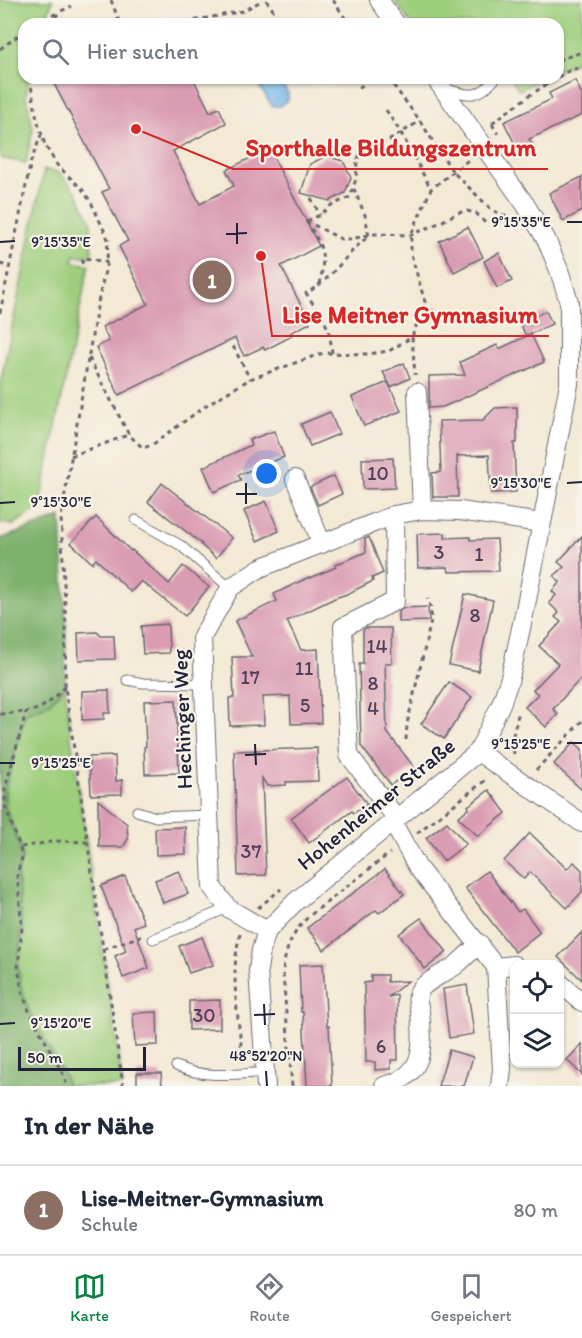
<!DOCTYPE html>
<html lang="de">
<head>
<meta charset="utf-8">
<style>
  :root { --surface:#fff; --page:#f2f2f3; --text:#1f2937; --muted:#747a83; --line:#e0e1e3; --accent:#0b8043 }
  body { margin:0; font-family:Itim,sans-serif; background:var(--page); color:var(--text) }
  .controls { position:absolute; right:18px; bottom:18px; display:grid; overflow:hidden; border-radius:12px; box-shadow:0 2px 4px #0004 }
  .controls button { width:54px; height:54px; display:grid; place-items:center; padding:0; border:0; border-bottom:2px solid var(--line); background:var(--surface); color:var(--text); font:30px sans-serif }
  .scale { position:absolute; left:18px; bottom:15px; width:128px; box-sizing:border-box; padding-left:6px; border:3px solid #22223b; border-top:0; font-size:16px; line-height:21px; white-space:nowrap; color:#22223b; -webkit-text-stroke:4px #f7f3e8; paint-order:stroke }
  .you { position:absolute; left:267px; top:474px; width:21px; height:21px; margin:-15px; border:4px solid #fff; border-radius:50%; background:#1a73e8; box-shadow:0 0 0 9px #1a73e833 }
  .badge { display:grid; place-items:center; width:39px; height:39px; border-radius:50%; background:var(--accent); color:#fff; font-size:20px; font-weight:700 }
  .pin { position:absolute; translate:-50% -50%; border:3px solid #fff; box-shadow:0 2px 6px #0006 }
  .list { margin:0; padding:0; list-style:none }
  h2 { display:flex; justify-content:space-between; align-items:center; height:78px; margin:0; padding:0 24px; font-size:26px }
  h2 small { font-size:20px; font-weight:400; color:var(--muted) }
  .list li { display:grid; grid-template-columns:39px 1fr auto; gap:18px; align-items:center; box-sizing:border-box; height:90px; padding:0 24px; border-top:2px solid var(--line) }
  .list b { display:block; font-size:22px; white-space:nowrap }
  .list p { margin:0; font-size:20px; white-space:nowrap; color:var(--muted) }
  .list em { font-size:20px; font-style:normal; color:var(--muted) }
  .icon { flex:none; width:33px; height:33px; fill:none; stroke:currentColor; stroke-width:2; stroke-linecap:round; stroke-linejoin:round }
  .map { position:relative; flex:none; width:582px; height:1086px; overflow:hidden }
  .search { position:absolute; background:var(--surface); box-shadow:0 2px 4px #0004; left:18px; right:18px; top:18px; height:66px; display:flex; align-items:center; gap:15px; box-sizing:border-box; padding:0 21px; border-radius:18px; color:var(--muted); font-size:22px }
  .sheet { height:168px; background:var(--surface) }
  nav { display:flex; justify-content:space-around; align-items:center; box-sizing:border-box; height:84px; border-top:2px solid var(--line); background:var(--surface); font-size:16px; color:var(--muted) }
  nav a { display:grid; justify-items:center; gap:3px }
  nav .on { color:var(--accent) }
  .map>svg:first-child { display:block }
  .green { fill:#9dce7c; stroke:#60785c; stroke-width:1.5 }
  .forest { fill:#7eb16c; stroke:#506a54; stroke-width:1.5 }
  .water { fill:#74b8ea; stroke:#4b6d92; stroke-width:1.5 }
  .building { fill:#da9cb3 }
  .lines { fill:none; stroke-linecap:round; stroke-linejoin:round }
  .service-casing { stroke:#6b6871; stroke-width:11 }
  .minor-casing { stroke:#6b6871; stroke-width:20 }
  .path { stroke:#6b6871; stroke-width:3; stroke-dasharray:4.5 4.5; stroke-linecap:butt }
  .service { stroke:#fff; stroke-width:9 }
  .minor { stroke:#fff; stroke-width:18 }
  .ticks { fill:none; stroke:#22223b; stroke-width:2 }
  .labels { text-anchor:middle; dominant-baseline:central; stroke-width:4.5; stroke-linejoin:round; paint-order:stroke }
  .number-label { font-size:20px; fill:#504059 }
  .street-label { font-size:22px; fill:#22223b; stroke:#f7f3e8 }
  .ticks-label { font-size:15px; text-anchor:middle; fill:#22223b; stroke:#f7f3e8; stroke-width:4.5; stroke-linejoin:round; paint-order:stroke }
  .leader { fill:none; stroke:#d62828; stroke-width:2 }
  .callout-dot { fill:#d62828; stroke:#f7f3e8; stroke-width:2 }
  .callout-label { font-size:24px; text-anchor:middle; font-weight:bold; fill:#d62828; stroke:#f7f3e8; stroke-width:4.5; stroke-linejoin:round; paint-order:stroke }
</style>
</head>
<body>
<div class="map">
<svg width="582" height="1086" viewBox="0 0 582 1086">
  <rect width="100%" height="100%" fill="#f7f3e8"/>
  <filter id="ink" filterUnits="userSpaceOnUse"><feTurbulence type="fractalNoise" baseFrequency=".0167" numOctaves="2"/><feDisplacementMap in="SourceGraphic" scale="12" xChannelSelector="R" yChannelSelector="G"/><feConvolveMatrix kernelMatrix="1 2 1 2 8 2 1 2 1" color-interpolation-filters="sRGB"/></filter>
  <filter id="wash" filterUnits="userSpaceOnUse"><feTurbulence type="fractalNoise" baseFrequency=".008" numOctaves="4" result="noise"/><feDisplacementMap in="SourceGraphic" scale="24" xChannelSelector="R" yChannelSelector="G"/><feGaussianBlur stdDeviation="1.35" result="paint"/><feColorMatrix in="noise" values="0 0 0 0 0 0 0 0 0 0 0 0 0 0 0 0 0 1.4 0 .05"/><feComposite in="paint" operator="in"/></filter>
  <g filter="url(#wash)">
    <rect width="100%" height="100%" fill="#f3e9d4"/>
    <g class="green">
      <polygon points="0,0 53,0 44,24 24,24 24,78 29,78 26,96 33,128 26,163 0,158"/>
      <polygon points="394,0 582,0 582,59 558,71 558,24 411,24"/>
      <polygon points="511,78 544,78 519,90"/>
      <polygon points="44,170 59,172 77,193 91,221 92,256 74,256 73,262 89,265 39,508 13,525 0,523 0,385"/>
      <path d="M65,687L71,737L123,1086H67L64,1076L29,1011L22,991L18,967L22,928L17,874L22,858L20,847L5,806V789L26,712C43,710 54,699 65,687Z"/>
    </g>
    <path class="forest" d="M61,517L66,627L65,687C54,700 43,710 26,712L5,789V806L20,847L22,858L17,874L22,928L18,967L22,991L29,1011L64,1076L67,1086H0V539Z"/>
    <polygon class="water" points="254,78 279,78 288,94 288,100 280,106 272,106"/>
    <g id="blocks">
      <g class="building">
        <polygon points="51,78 193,78 210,112 219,108 226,123 173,151 200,204 234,186 226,170 269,149 319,246 281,266 310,323 290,333 292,336 265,350 263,347 244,356 235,338 119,395 96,347 109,341 102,327 148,304 119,246 128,241 102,192 109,189"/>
        <polygon points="575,80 582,95 582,115 529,139 534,148 520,154 504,122 552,99 549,93"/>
        <polygon points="326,156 343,161 351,177 345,193 330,201 301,193 310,164"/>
        <polygon points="582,177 582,211 563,221 549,193"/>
        <polygon points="468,227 483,257 454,272 439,241"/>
        <polygon points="499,253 512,281 497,288 484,261"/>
        <polygon points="546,311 552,324 526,336 520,323"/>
        <polygon points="531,334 544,362 443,407 429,408 429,376 465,375 460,362 497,345 499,349"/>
        <polygon points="404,363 410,378 391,387 383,372"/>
        <polygon points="388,382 401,411 364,426 352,397"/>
        <polygon points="517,407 517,443 514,443 516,492 491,493 489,455 457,456 458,497 433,497 432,473 441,472 439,421 483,420 495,408"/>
        <polygon points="330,412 339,434 310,446 301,424"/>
        <polygon points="274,431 284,457 238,475 241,480 214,492 203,467 251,445 249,440"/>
        <polygon points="393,458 395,488 363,489 362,459"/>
        <polygon points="334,476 342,494 318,505 310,487"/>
        <polygon points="162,483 232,538 216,558 201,545 202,544 148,502"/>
        <polygon points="266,501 279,531 257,541 244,511"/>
        <polygon points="96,517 131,551 132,550 169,584 183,566 209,587 185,616 141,581 131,592 96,559 92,563 71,543"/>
        <polygon points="445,533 445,538 470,537 470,540 497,539 499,571 449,572 448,567 418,568 417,534"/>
        <polygon points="582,536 582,677 553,709 558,714 546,727 525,707 538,694 533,690 558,664 539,646 561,622 555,617 559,613 549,603 556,595 552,591 560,582 554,576 564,567 558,562"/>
        <polygon points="369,537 383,573 372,578 373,581 347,594 335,598 287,621 301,650 318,649 321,723 291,724 290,696 263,697 264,725 230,726 229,698 234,698 232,657 252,657 235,621 277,601 274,594 309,577 310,578 336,567 335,565 366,552 365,539"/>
        <polygon points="465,594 493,600 478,671 449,665"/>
        <polygon points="428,607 429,621 398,622 398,612 403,608"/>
        <polygon points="168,624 169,653 143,654 141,626"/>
        <polygon points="366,628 391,628 392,663 385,663 387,732 414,767 391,785 361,746 359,664 363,664 363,630"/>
        <polygon points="97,632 101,636 114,636 115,659 79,660 78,633"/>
        <polygon points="449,682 472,697 444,739 421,724"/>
        <polygon points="109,690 110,713 104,713 104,719 82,720 82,691"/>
        <polygon points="176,700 179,773 145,774 144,747 146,746 144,701"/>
        <polygon points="574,742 582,749 582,790 554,764"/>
        <polygon points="317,748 318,781 286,782 286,785 267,786 262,778 266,875 238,876 234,751"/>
        <polygon points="115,756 116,781 122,780 122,794 91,795 89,757"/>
        <polygon points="347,777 367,804 354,813 352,811 309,843 291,818"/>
        <polygon points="489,790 506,813 478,836 458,817 469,808 468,806"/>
        <polygon points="98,800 127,824 128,839 123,847 99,847"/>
        <polygon points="447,822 466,844 444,861 426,838"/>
        <polygon points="185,827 186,854 156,855 155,828"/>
        <polygon points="530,833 567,869 574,862 582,870 582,892 567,908 530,872 524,879 504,861"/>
        <polygon points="385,869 404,894 379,913 376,910 324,950 307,928"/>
        <polygon points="179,871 188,894 163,903 155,880"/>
        <polygon points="487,871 518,912 523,909 540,932 515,952 465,888"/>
        <polygon points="125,876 144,923 134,927 149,968 123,978 115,956 126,951 101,886"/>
        <polygon points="421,918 447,952 425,969 399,934"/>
        <polygon points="582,932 582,980 558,957"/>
        <polygon points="202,937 213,965 189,973 179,946"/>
        <polygon points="323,964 327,1026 329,1026 332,1086 307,1086 303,1012 301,1012 299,965"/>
        <polygon points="371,975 387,975 387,982 408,981 388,997 397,995 398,1060 391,1060 391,1069 375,1070 375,1062 366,1062 364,983 371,982"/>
        <polygon points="467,985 474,1034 449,1038 443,989"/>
        <polygon points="220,1000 220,1029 189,1030 189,1001"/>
        <polygon points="157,1012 158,1045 135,1046 133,1013"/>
        <polygon points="582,1044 582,1075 567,1060"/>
        <polygon points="449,1050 473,1057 464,1086 438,1086"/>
        <polygon points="137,1073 161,1073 162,1086 137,1086"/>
      </g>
    </g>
  </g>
  <g filter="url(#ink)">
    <use href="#blocks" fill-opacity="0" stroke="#6b6871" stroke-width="1.5"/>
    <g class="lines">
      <defs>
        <g id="service">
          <path d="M446,89C471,96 478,99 496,78"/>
          <polyline points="136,520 180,545 230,588"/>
          <polyline points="127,680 143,683 204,684"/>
          <polyline points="137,811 156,817 209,815"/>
          <polyline points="153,939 228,908"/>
          <path d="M176,1066C204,1079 237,1074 267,1072"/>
        </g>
        <g id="minor">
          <polyline points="379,0 396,24"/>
          <polyline points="417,392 422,510"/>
          <polyline points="295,479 322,544"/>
          <polyline points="394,515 395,601 343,627 349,755 397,819"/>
          <polyline points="478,752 582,823"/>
          <polyline points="393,823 418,868 496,967 514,965"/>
          <polyline points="267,931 228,908 212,887 202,637 230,588 260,568 394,515 422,510 460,511 541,523"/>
          <polyline points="496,967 502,1069 500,1086"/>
          <polyline points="560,983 582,1002"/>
          <polyline points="266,1086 258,970 261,950 267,931 295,902 478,752 501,704 510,678 525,610 569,384 569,302 559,270 546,239 525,204 435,78"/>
          <path d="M384,1086C424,1076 424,1048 420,1012C419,1004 415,998 420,990C425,982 446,972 455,966C463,959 471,951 480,944"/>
        </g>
      </defs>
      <use href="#service" class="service-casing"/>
      <use href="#minor" class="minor-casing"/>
      <g class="path">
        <polyline points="111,0 120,24"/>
        <polyline points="266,0 283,24"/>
        <polyline points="333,0 349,24"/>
        <polyline points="36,24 59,12"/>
        <polyline points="49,24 61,11 72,6"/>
        <polyline points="177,24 243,11 263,0"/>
        <polyline points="0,49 24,31"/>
        <polyline points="558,60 582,52"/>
        <polyline points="558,77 570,70 582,67"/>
        <polyline points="33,78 31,85 37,119 45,145 57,165 82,189 91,202 108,239 107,262 97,307 61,517 66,627 65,687 123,1086"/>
        <polyline points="388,78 420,121 453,172 492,210 514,220"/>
        <polyline points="359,88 370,78"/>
        <polyline points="386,110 401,133 431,189"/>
        <polyline points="492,123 530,95 557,78"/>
        <polyline points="492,124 498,134"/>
        <polyline points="340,151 358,158"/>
        <polyline points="311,198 320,215"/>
        <polyline points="306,221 341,239 351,239 373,234 411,235 441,222 457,213 467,211 476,213 488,226"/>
        <path d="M306,221C324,248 325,254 320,285"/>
        <polyline points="307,221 320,215 330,206 350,197 356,179 357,161 360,155 366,150 390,140 420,121"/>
        <polyline points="0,264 9,266"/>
        <polyline points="82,264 83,258 107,262"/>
        <polyline points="423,306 447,317 455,318"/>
        <polyline points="0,313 31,161 41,135"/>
        <polyline points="412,337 415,375"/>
        <polyline points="233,346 250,379"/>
        <path d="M332,353L330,335L325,322L306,293C331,281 345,254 369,236L365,215L354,189"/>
        <polyline points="89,358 129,435 143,448 152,445 208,404 250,379 323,353 368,354 389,351 412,337 425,302 411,254 411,235 431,189 471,158"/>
        <polyline points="71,456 128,435"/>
        <polyline points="581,652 582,651"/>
        <path d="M65,687C54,699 43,710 26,712L5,789V806L20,847L22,858L17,874L22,928L18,967L22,991L29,1011L64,1076L67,1086"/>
        <polyline points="0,714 26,712"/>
        <polyline points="406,740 407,724 431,621 431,608 427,598"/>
        <polyline points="514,754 512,739 519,711"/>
        <polyline points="536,770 582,721"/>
        <polyline points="417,833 487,779"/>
        <polyline points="21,847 56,841 87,842"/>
        <polyline points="258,908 281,889"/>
        <path d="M240,934C229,976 239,1019 243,1062"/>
        <polyline points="104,949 141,936"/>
        <path d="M292,1086L283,974C284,951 292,933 308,917L390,853"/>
      </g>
      <use href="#service" class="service"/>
      <use href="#minor" class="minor"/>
    </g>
  </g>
  <path class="ticks" d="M567,222H582M237,223V244M226,234L247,233M0,242L15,241M246,483V504M567,483L582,482M236,494H257M0,503L15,502M567,743H582M255,744L256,765M245,755L266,754M0,763H15M264,1004L265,1025M254,1015L275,1014M0,1024L15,1023M266,1071L267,1086"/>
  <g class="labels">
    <g class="number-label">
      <text x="378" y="473">10</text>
      <text x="439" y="552">3</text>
      <text x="479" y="554">1</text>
      <text x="475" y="615">8</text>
      <text x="377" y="646">14</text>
      <text x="304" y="668">11</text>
      <text x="250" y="677">17</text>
      <text x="373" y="683">8</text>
      <text x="305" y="705">5</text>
      <text x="373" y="708">4</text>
      <text x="251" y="851">37</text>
      <text x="204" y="1015">30</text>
      <text x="381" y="1046">6</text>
    </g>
    <g class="street-label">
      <text transform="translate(182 719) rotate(-92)">Hechinger Weg</text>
      <text transform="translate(376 804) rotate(-39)">Hohenheimer Straße</text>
    </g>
  </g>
  <g class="ticks-label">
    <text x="521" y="227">9°15'35"E</text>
    <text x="61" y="247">9°15'35"E</text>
    <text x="521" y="488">9°15'30"E</text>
    <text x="61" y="507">9°15'30"E</text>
    <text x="521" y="749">9°15'25"E</text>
    <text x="61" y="768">9°15'25"E</text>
    <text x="61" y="1028">9°15'20"E</text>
    <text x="266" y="1061">48°52'20"N</text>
  </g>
  <path class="leader" d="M136 129L233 169H548M261 256L272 336H549"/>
  <g class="callout-dot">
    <circle cx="136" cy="129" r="6"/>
    <circle cx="261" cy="256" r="6"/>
  </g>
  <g class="callout-label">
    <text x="391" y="156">Sporthalle Bildungszentrum</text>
    <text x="410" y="323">Lise Meitner Gymnasium</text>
  </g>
</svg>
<div class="controls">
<button><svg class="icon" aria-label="locate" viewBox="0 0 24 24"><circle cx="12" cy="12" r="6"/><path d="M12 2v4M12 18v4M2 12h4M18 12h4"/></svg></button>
<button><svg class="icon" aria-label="layers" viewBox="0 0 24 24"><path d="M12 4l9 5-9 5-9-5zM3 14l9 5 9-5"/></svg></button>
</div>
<div class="scale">50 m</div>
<div class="you"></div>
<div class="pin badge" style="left:212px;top:280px;background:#8d6e63">1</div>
<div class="search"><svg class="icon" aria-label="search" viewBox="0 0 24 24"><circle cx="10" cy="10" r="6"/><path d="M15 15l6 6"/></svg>Hier suchen</div>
</div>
<section class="sheet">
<h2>In der Nähe<small></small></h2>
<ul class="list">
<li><span class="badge" style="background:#8d6e63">1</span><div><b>Lise-Meitner-Gymnasium</b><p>Schule</p></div><em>80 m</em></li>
</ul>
</section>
<nav>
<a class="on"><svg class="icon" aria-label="map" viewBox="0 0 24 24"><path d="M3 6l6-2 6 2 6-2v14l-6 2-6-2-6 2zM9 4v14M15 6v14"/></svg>Karte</a>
<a><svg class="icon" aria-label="directions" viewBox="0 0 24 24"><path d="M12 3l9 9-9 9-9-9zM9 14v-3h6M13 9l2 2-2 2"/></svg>Route</a>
<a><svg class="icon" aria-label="saved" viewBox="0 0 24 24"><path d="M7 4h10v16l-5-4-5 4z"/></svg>Gespeichert</a>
</nav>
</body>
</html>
